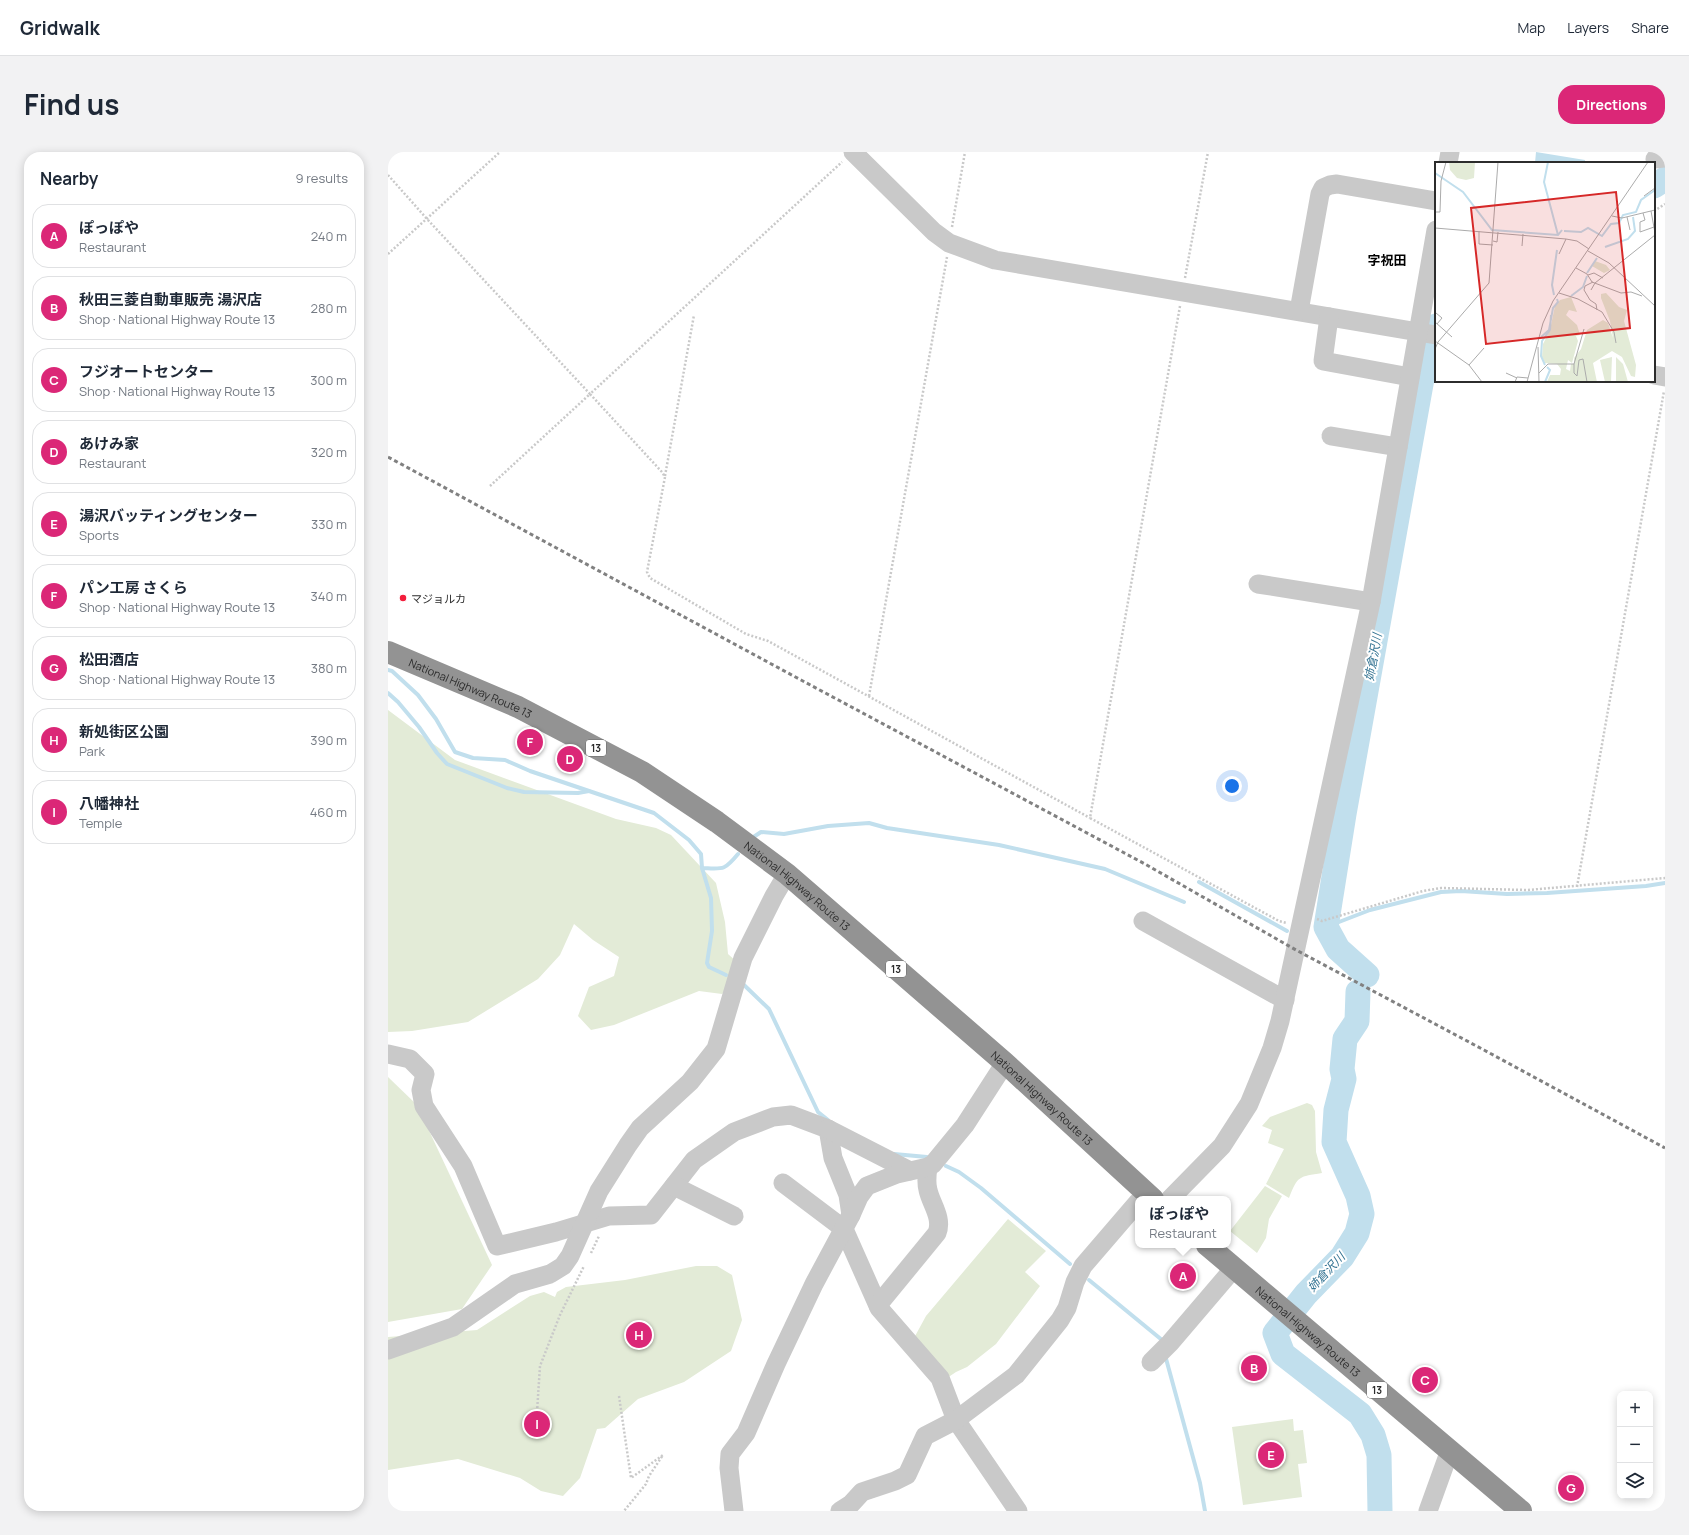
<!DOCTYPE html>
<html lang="en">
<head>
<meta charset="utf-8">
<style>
  :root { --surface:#fff; --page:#f2f2f3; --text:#1f2937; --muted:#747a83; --line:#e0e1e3; --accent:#db2777 }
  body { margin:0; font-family:Manrope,"Noto Sans JP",sans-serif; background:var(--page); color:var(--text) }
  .controls { position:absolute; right:12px; bottom:12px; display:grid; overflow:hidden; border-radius:8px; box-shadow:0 2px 10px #0003 }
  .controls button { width:36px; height:36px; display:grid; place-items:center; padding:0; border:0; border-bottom:1px solid var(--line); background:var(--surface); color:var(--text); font:20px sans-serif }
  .you { position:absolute; left:844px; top:634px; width:14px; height:14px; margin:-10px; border:3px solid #fff; border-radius:50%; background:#1a73e8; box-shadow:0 0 0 6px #1a73e833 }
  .badge { display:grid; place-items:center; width:26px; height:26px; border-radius:50%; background:var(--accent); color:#fff; font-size:13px; font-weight:700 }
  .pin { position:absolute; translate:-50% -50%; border:2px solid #fff; box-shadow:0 1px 4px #0006 }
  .popup { position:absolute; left:747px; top:1044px; width:96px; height:52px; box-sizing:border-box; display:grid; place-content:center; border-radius:8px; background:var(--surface); filter:drop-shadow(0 1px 3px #0005); font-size:13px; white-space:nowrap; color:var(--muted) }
  .popup b { font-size:15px; color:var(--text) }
  .popup::after { content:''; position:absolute; left:50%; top:100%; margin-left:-8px; border:8px solid transparent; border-top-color:var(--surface) }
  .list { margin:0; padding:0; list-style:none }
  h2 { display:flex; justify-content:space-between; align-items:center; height:52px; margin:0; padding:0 16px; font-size:17px }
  h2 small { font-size:13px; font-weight:400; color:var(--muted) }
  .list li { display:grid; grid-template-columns:26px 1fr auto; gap:12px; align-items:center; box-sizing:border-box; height:64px; margin:0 8px 8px; padding:0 8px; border:1px solid var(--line); border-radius:16px }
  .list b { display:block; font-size:15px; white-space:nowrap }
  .list p { margin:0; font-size:13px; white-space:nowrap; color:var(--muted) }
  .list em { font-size:13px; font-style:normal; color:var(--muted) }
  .icon { flex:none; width:22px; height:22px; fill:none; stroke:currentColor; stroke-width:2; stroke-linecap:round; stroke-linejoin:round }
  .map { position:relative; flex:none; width:1277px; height:1359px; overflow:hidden; border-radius:16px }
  header { display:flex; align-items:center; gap:24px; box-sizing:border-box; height:56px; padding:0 20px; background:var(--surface); border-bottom:1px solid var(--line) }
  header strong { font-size:19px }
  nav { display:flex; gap:22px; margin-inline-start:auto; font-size:14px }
  .intro { display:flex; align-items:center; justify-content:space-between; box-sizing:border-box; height:96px; padding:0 24px }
  h1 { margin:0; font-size:28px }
  .button { padding:10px 18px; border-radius:16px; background:var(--accent); color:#fff; font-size:14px; font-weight:700 }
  main { display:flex; gap:24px; padding:0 24px }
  aside { flex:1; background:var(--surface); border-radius:16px; box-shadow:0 2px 10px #0003 }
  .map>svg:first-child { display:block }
  .green { fill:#e3ebd7 }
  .water { fill:#c1dfed }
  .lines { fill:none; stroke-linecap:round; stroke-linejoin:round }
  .stream { stroke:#c1dfed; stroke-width:4 }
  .river { stroke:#c1dfed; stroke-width:25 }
  .path { stroke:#c9c9c9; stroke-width:2.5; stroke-dasharray:2 2; stroke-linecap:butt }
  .minor { stroke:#c9c9c9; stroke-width:19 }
  .highway { stroke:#939393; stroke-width:22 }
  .rail { stroke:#818181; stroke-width:3; stroke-dasharray:4 3; stroke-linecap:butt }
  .poi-dot { fill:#f31d3b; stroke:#fff; stroke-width:1.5 }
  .labels { text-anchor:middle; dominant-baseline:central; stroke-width:4; stroke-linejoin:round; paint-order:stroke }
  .shield { fill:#fff; stroke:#6b6b6b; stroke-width:1 }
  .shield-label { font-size:10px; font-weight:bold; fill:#2c2c2c }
  .poi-label { font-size:11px; fill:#2c2c2c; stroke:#fff; text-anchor:start }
  .street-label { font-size:11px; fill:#2c2c2c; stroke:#fff }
  .water-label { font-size:12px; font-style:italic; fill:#347493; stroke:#fff }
  .quarter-label { font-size:13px; font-weight:bold; fill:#000; stroke:#fff }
  .inset-river { fill:none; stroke:#c1dfed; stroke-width:2 }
  .inset-road { fill:none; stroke:#ababab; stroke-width:1 }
  .view { fill:#d62828; fill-opacity:0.15; stroke:#d62828; stroke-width:2 }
  .inset-edge { fill:none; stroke:#2c2c2c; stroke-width:2 }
</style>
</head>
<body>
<header>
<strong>Gridwalk</strong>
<nav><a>Map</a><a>Layers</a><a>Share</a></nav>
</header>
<div class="intro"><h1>Find us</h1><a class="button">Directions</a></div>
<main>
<aside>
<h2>Nearby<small>9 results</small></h2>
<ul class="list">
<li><span class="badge">A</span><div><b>ぽっぽや</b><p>Restaurant</p></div><em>240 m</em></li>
<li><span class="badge">B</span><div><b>秋田三菱自動車販売 湯沢店</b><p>Shop · National Highway Route 13</p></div><em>280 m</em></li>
<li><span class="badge">C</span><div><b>フジオートセンター</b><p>Shop · National Highway Route 13</p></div><em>300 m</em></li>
<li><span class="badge">D</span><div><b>あけみ家</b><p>Restaurant</p></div><em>320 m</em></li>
<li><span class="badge">E</span><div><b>湯沢バッティングセンター</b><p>Sports</p></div><em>330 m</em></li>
<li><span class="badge">F</span><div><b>パン工房 さくら</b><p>Shop · National Highway Route 13</p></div><em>340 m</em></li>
<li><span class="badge">G</span><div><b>松田酒店</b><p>Shop · National Highway Route 13</p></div><em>380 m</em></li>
<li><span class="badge">H</span><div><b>新処街区公園</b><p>Park</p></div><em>390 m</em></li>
<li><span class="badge">I</span><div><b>八幡神社</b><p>Temple</p></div><em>460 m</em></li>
</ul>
</aside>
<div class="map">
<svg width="1277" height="1359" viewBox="0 0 1277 1359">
  <rect width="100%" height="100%" fill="#fff"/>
  <g class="green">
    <polygon points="0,558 67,608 228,667 268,676 283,683 328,731 337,770 340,802 349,810 345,834 334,842 311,839 226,873 203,878 190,864 201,835 226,824 231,805 205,788 186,772 172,803 150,827 80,870 24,879 0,880"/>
    <polygon points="0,925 29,953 104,1113 74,1157 0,1170"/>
    <path d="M919,951L924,953L927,959L928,1000L934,1021C911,1025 910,1023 901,1046L878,1032L896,997L880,991L884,978L874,974L882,965Z"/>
    <polygon points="877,1034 894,1044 881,1067 878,1086 869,1101 842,1079"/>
    <polygon points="620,1067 658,1099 637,1120 652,1134 608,1192 579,1215 568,1220 559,1226 526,1186 538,1164"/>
    <polygon points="308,1114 329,1114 344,1123 354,1168 343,1199 296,1230 250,1247 217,1276 209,1277 192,1326 175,1344 153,1339 132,1326 70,1307 0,1318 0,1185 89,1178 142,1144 156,1140 167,1145 169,1140 178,1135 237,1128"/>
    <polygon points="905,1267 906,1279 915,1278 919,1311 910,1312 914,1345 855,1353 844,1275"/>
  </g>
  <polygon class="water" points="1148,0 1197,8 1197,11 1147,11"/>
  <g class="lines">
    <g class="stream">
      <path d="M0,518L4,519L30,543L48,567L67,600L85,606L117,608L142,619L266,661L301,688L313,702L314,716C335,717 336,719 350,702"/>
      <polyline points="0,541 10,550 31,575 49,601 59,612 119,636 136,640 190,641 201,639"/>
      <polyline points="364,686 373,680 396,682 440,674 481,671 499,676 611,693 717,717 796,750"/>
      <polyline points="314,716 323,746 324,779 319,811 321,815 338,823"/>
      <polyline points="811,730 899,779"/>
      <polyline points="938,775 982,758 1053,740 1073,739 1119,742 1159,741 1258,734 1277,731"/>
      <polyline points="356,833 381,857 430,960 440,968"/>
      <polyline points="506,1002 539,1005"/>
      <polyline points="558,1014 571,1020 593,1036 682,1112"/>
      <polyline points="701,1128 774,1188"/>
      <polyline points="777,1203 812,1331 817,1359"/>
    </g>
    <g class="river">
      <polyline points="1266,34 1277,27"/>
      <polyline points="979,823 950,797 938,775 956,662 1040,193 1048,174"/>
      <polyline points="970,840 969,869 957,887 954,917 956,927 948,958 946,990 970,1044 974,1062 969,1081 954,1105 918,1142 887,1181 895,1202 972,1262 985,1283 991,1303 992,1359"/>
    </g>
    <g class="path">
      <polyline points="0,23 39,67 202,242 454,10"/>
      <polyline points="1266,59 1277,52"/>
      <polyline points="564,75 577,0"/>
      <polyline points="0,102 112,0"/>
      <polyline points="797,126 820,0"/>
      <polyline points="792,154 702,666 891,769 899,771"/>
      <polyline points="277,324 306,163"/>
      <polyline points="102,334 202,242 274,320 277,325 259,420 262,426 358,482 380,489 702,666"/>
      <polyline points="481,544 559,105"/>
      <polyline points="1189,735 1276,239"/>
      <polyline points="929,767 934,769 1035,739 1053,736 1140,738 1277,726"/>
      <polyline points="203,1101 211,1084"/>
      <polyline points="231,1244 243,1326 275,1303 261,1324 258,1332 236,1359"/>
      <polyline points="149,1260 152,1214 172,1163 196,1114"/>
    </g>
    <g class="minor">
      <polyline points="465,0 546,80 561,91 607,108 1048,183"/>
      <polyline points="1267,7 1277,6"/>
      <polyline points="1060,11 1062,0"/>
      <polyline points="911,159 932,42 935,36 942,33 949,32 1048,49"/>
      <polyline points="941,165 935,209 1022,225"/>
      <polyline points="1266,223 1277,225"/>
      <polyline points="943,284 1010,295"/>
      <polyline points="870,432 983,450"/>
      <polyline points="755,769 897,848"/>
      <polyline points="0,902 22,907 37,922 33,938 36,954 75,1014 109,1094 168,1080 221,1064 263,1063 306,1008 346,980 385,965 403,963 440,977 445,1006 460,1043 463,1063"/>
      <polyline points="440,977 522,1019"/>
      <polyline points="395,1031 456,1077 491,1156 552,1226 568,1268 630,1359"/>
      <polyline points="286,1034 346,1064"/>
      <polyline points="782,1047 834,994 861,952 884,896 892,869 983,450 1048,78"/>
      <path d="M490,1153L549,1081C555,1066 543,1052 540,1038C538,1031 539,1022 540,1015"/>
      <polyline points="0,1198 65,1175 127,1132 162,1122 175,1114 182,1104 211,1039 240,993 252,976 302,930 328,897 355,806 386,744 399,722"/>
      <polyline points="763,1210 782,1191 846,1116"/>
      <polyline points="346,1359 341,1316 342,1302 358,1281 388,1212 426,1132 463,1063 471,1045 479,1034 509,1022 540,1015 545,1012 577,973 617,911"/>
      <polyline points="452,1359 463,1352 474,1340 507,1329 519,1323 537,1284 568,1268 628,1223 672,1168 679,1156 687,1130 695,1114 750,1050"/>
      <polyline points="1040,1359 1062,1298"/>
    </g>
    <g class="highway">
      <path id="s1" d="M0,500L130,555L254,620L329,670L399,722L617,911L765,1047"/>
      <path id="s2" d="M819,1093L1133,1359"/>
    </g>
    <polyline class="rail" points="0,305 413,528 757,712 908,798 1096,898 1277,996"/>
  </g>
  <circle class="poi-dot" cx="15" cy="446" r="4"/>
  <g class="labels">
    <g class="shield">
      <rect x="198" y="588" width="20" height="16" rx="3"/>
      <rect x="498" y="809" width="20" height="16" rx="3"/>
      <rect x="979" y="1230" width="20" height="16" rx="3"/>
    </g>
    <g class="shield-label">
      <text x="208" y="596">13</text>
      <text x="508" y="817">13</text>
      <text x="989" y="1238">13</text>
    </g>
    <g class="poi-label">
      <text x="23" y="446">マジョルカ</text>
    </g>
    <g class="street-label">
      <text stroke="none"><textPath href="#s1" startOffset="90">National Highway Route 13</textPath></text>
      <text stroke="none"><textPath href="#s1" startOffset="474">National Highway Route 13</textPath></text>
      <text stroke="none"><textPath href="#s1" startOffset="798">National Highway Route 13</textPath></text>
      <text stroke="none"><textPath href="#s2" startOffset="133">National Highway Route 13</textPath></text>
    </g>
    <g class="water-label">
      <text transform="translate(985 505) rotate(-80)">姉倉沢川</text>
      <text transform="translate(938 1120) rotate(-47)">姉倉沢川</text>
    </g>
    <g class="quarter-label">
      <text x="999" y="108">字祝田</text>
    </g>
  </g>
  <g transform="translate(1047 10)">
    <rect width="220" height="220" fill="#fff"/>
    <path d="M14,0H40L39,16L31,18L22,16L15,8ZM160,99L171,103L175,108L169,111L157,104ZM171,131L184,145L192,148L189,159L201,203L200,215L196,214L187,195L177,189L158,201L162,220H112L115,213H125L126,207L122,202L110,201L107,195L108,182L115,168L120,144L125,138L136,135L142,150L134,148L131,153L142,163L145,173L141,174L143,179L137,201L133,198L131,207L135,209L136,202H139V196L146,187L152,168L168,158L173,161L178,176L175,159L166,136V132ZM177,195L176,220H170L165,198ZM181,195L188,202L193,220H181Z" fill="#e3ebd7"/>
    <path class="inset-river" d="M113,0L109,20L123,73M0,11L28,30L57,68L123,73L127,68M129,69L146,70L153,66L167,74L176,62L184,61L188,53L201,50L206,38L220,28M170,85L193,77L200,69L198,55M152,111L162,96M119,133L117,123L122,88M136,134L148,125L152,114M106,175L114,168L118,146L123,140L122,137M110,203L106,194L107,179L115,168L116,153M110,220L115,208L112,205"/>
    <path class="inset-road" d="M209,34L220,26M216,49L220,71M0,50H5L6,19L11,0M208,51L210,58L205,60V70L219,65M177,54L187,56L220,48M192,55L195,68M0,66L131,77L142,79L154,87M44,69V82L58,83M58,79L62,80L63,70M87,84L88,72M153,89L174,101L220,144M124,92L131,77M141,106L152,112L157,120L186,131L196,130L207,134M153,113L159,111L168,116M158,120L150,124L149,128L155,138L161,142L162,148M156,128L160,121L220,73M124,131L143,137L167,150L179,170L181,181M1,151L7,156L2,162M0,160L17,175M0,179L34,203L47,220M103,185L104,220M0,187L3,180L54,121L63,0M139,202V211L142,214L144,198L148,197L152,220M34,203L49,186M71,211L82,216M104,211L113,202H139L149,167M80,220L82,215L93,216M92,220L108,161L118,139L213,0"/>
    <path class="view" d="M181,30L195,166L51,182L36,46Z"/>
    <rect width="220" height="220" class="inset-edge"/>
  </g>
</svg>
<div class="controls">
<button>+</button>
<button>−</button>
<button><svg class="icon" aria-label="layers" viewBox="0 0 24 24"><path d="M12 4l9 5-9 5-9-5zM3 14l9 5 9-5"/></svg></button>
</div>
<div class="you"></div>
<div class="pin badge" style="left:795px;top:1124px">A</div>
<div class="popup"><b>ぽっぽや</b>Restaurant</div>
<div class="pin badge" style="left:866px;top:1216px">B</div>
<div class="pin badge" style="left:1037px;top:1228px">C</div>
<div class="pin badge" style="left:182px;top:607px">D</div>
<div class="pin badge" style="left:883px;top:1303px">E</div>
<div class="pin badge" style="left:142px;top:590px">F</div>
<div class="pin badge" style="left:1183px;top:1336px">G</div>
<div class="pin badge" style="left:251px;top:1183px">H</div>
<div class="pin badge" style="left:149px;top:1272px">I</div>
</div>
</main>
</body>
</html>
